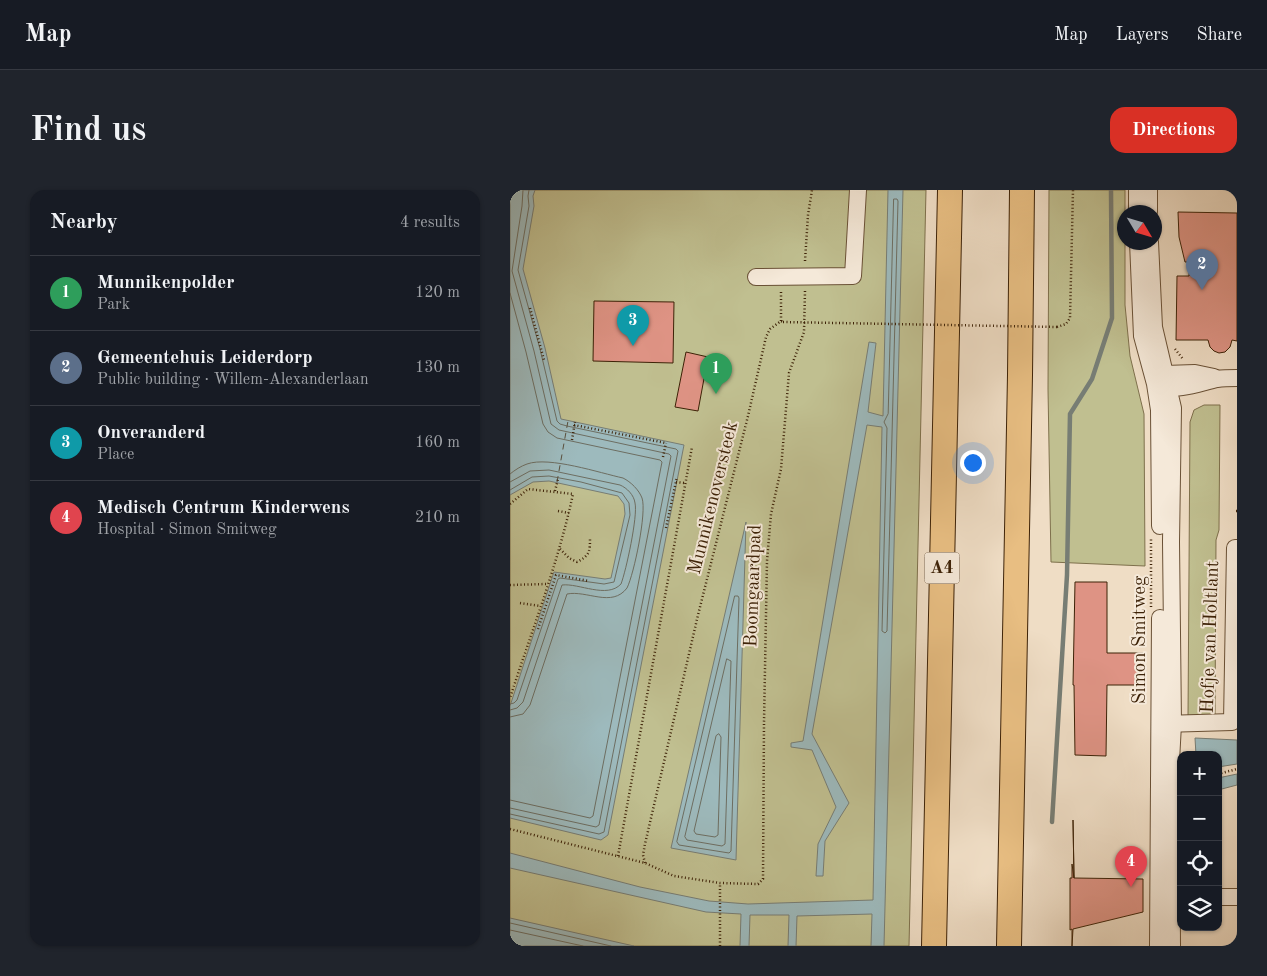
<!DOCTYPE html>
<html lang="en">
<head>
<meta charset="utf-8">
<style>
  :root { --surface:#171b24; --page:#20242c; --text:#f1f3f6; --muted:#9ea1a6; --line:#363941; --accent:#d93025 }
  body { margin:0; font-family:"Old Standard TT",serif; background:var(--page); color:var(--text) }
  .controls { position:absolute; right:15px; bottom:15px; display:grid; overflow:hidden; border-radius:10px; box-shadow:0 1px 4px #0004 }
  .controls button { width:45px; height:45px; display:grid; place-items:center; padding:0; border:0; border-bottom:1px solid var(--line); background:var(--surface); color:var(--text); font:25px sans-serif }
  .compass { position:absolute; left:607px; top:15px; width:45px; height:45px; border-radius:50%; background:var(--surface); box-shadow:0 1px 4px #0004; rotate:128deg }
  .you { position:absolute; left:462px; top:272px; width:18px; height:18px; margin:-12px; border:4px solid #fff; border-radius:50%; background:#1a73e8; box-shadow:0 0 0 8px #1a73e833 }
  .badge { display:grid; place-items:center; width:32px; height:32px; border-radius:50%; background:var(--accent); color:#fff; font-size:16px; font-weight:700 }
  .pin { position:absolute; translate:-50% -41px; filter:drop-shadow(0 1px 2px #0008) }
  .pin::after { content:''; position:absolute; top:26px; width:18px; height:15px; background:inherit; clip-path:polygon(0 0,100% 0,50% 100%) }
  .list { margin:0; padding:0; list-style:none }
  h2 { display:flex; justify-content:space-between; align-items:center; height:65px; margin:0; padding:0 20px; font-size:21px }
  h2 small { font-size:16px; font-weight:400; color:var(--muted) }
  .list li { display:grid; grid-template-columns:32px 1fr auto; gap:15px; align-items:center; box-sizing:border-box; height:75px; padding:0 20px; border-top:1px solid var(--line) }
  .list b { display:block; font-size:19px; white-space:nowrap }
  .list p { margin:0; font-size:16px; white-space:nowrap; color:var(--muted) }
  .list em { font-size:16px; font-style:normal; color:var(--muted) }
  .icon { flex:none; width:28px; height:28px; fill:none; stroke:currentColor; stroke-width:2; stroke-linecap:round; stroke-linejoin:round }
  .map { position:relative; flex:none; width:727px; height:756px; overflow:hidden; border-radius:15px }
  header { display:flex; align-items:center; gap:30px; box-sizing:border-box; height:70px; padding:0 25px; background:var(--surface); border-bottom:1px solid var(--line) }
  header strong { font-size:24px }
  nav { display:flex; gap:28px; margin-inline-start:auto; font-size:18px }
  .intro { display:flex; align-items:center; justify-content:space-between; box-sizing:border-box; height:120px; padding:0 30px }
  h1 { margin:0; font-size:35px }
  .button { padding:12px 22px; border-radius:15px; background:var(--accent); color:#fff; font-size:18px; font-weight:700 }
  main { display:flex; gap:30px; padding:0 30px }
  aside { flex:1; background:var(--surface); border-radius:15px; box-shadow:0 1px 4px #0004 }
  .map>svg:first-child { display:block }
  .green { fill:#c0bf90; stroke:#7e704c }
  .water { fill:#9dbabd; stroke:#777d74 }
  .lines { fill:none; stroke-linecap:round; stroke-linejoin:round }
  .shore { stroke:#6d6e62; stroke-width:1 }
  .stream { stroke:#777d74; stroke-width:4.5 }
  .ferry { stroke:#5a503e; stroke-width:1; stroke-dasharray:6 5; stroke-linecap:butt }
  .building { fill:#de9384; stroke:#3d2207 }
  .minor-casing { stroke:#6a5136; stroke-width:18 }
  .highway-casing { stroke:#3d2207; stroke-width:26 }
  .path { stroke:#3d2207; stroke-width:2.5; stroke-dasharray:1 2.5; stroke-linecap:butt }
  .minor { stroke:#f5e9d9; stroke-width:16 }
  .highway { stroke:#e8be82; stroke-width:24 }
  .path-bridge { stroke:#3d2207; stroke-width:2.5; stroke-dasharray:1 2.5; stroke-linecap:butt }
  .labels { text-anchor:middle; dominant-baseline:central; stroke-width:4; stroke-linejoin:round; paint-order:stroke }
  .shield { fill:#f5e9d9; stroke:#745e46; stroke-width:1 }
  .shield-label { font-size:18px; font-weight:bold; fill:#3d2207 }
  .street-label { font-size:19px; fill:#3d2207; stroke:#f5e9d9 }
</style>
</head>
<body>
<header>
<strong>Map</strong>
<nav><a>Map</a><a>Layers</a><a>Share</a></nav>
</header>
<div class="intro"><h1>Find us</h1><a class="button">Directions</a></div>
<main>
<aside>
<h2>Nearby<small>4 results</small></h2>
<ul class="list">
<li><span class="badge" style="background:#2e9e5b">1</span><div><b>Munnikenpolder</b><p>Park</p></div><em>120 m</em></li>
<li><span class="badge" style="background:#5c6f8a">2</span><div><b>Gemeentehuis Leiderdorp</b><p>Public building · Willem-Alexanderlaan</p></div><em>130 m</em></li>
<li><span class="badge" style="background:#0f9aa8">3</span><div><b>Onveranderd</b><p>Place</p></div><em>160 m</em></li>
<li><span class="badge" style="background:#e0444e">4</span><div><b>Medisch Centrum Kinderwens</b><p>Hospital · Simon Smitweg</p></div><em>210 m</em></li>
</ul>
</aside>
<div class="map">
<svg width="727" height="756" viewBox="0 0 727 756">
  <rect width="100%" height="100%" fill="#efddc5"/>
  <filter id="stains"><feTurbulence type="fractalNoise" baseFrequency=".004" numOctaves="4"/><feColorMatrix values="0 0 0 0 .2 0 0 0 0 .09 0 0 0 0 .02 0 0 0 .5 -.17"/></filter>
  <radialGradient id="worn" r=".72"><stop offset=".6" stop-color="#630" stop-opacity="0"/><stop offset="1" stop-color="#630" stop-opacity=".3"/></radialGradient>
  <g class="green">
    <polygon points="0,0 416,0 399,756 0,756"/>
    <polygon points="539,0 615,0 615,115 620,166 634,224 635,376 541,372 538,199"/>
    <polygon points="694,215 710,215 709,340 706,350 705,527 678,527 680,232 684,220"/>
  </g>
  <g class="water">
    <polygon points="0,0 25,0 23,6 24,16 13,79 35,158 51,229 174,255 98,645 91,650 0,628 0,516 44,382 95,389 101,388 115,324 114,314 108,306 39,291 23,292 0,305"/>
    <polygon points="378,0 393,0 374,756 361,756 362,724 287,726 286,756 278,756 279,725 240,725 239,756 230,756 231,724 196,722 0,678 0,663 130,697 199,711 238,714 363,710 372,237 357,235 302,544 339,613 315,651 313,686 306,686 308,654 326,617 302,560 281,557 281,553 293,551 359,152 366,153 358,222 373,226"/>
    <polygon points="236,332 226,670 161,658"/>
    <polygon points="685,548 727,550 727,574 708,577 708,565 686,565"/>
    <polygon points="727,584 727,595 708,600 708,588"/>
    <polygon points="0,728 124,756 0,756"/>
  </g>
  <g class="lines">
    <g class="shore">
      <polygon points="384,9 387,9 388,11 377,441 375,443 372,441 377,238 374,232 378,224"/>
      <polyline points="0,103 16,162 33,234 38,242 47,248 150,270 152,272 83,626 80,628 0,610"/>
      <path d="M0,284C5,280 11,276 17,274C39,266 90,283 113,288C121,292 129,300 132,308C137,322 124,384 117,398C102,418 77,400 57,404L20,515L13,524L0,527"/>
      <path d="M0,292L20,281L39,280L110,295C117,298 124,305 125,313C128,326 116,381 111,394C97,409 69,393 52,395L13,512L7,518L0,520"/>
      <polyline points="0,300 22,287 39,286 71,292 112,303 119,313 120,325 104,392 94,394 50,388 48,389 7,510 4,513 0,514"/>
      <polygon points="225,406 228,406 229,408 221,661 219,663 169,655 167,652"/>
      <polygon points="217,469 221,471 215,654 212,656 177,650 175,647"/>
      <polygon points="209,544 211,547 208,645 205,647 186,644 184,641 206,546"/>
      <polyline points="0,618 86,637 89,635 161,266 159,264 49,240 41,234 24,161 2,81 12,16 13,0"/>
      <polyline points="0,624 89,644 94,642 168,261 166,259 57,236 50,234 47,231 30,159 8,80 19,16 18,6 19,0"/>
      <polyline points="0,733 101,756"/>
      <polyline points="0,740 73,756"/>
    </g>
    <polyline class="stream" points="542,632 557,385 560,224 582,189 602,128 601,0"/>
    <polyline class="ferry" points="47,292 58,231"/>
  </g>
  <g class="building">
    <polygon points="668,22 727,23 727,151 722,150 720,157 715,162 709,163 704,161 700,157 698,150 666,150 667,86 679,86 680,72 675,72 669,47"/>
    <polygon points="84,111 164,112 163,173 83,171"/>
    <polygon points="176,162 198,167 188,221 165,217"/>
    <polygon points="565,392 597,392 597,463 634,463 634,495 597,495 596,566 565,565 564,495 563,495"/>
    <polygon points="563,630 564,688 633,689 633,722 563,739 562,756 562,739 560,740 560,688 562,688 562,674 564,688"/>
  </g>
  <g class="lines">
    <defs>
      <g id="minor">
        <polyline points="627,0 627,22"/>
        <polyline points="639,0 639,22"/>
        <polyline points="628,52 632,146 645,194 649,220 650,336"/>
        <polyline points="640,52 644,137 663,218 661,352 663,534 661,571 662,756"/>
        <polyline points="246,87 343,86 348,0"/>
        <polyline points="649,190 655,184 685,183 704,187"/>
        <path d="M650,195C668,202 689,193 707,189C714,188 721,188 727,188"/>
        <polyline points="653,534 722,532 725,358 727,358"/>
        <polyline points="708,707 727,707"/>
        <polyline points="648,756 650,428"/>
      </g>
      <g id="highway">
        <polyline points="424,756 440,0"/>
        <polyline points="499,756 510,185 512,0"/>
      </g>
    </defs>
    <use href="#minor" class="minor-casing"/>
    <use href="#highway" class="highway-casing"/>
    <g class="path">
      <polyline points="295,71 298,25 302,0"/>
      <polyline points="20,118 34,170"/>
      <polyline points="271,131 271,101"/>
      <polyline points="547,137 556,134 560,128 563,0"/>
      <polyline points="665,159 673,169"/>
      <polyline points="64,235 156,253"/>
      <polyline points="62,250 65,232"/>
      <polyline points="153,267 156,253"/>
      <polyline points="166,292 175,293"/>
      <polyline points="45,301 48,289"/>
      <path d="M0,314L18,299L63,304C48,374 22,440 0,508"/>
      <polyline points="48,321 59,323"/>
      <polyline points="726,321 727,321"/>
      <polyline points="156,338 167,287"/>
      <path d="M50,359L59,368L67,372C80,365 80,362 80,347"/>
      <polyline points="0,395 37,394"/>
      <polyline points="10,413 30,416"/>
      <polyline points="641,417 641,347"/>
      <polyline points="28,439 46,385 79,391"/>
      <polyline points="708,584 727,579"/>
      <polyline points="0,639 135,673 164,686 210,693 248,694 253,689 254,533 257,371 261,324 271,279 279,183 294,142 295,101"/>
      <polyline points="108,666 182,257"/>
      <polyline points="135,673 133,665 135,654 188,425 238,226 256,147 260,139 271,131 273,132"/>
      <polyline points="210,756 210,693"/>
    </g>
    <use href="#minor" class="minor"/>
    <use href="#highway" class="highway"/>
    <polyline class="path-bridge" points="273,132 547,137"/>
  </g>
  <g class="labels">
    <rect class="shield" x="414.5" y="362.5" width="35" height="31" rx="4"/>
    <g class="shield-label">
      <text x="432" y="378">A4</text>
    </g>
    <g class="street-label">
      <text transform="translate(204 308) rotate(-76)">Munnikenoversteek</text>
      <text transform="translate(244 396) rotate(-88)">Boomgaardpad</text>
      <text transform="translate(701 447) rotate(-88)">Hofje van Holtlant</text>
      <text transform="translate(630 450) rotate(-90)">Simon Smitweg</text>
    </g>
  </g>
  <rect width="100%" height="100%" filter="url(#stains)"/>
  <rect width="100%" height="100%" fill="url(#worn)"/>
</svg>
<div class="controls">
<button>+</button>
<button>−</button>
<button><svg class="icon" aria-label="locate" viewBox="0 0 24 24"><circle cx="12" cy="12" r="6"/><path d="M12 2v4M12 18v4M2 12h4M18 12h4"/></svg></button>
<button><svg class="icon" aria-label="layers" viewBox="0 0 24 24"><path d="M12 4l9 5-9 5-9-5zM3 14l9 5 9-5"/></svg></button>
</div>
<svg class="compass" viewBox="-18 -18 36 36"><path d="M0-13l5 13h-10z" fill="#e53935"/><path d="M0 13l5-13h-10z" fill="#9ea1a6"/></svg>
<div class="you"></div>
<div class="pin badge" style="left:206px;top:204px;background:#2e9e5b">1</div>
<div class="pin badge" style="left:692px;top:100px;background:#5c6f8a">2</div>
<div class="pin badge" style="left:123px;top:156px;background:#0f9aa8">3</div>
<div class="pin badge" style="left:621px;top:697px;background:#e0444e">4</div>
</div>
</main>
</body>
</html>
